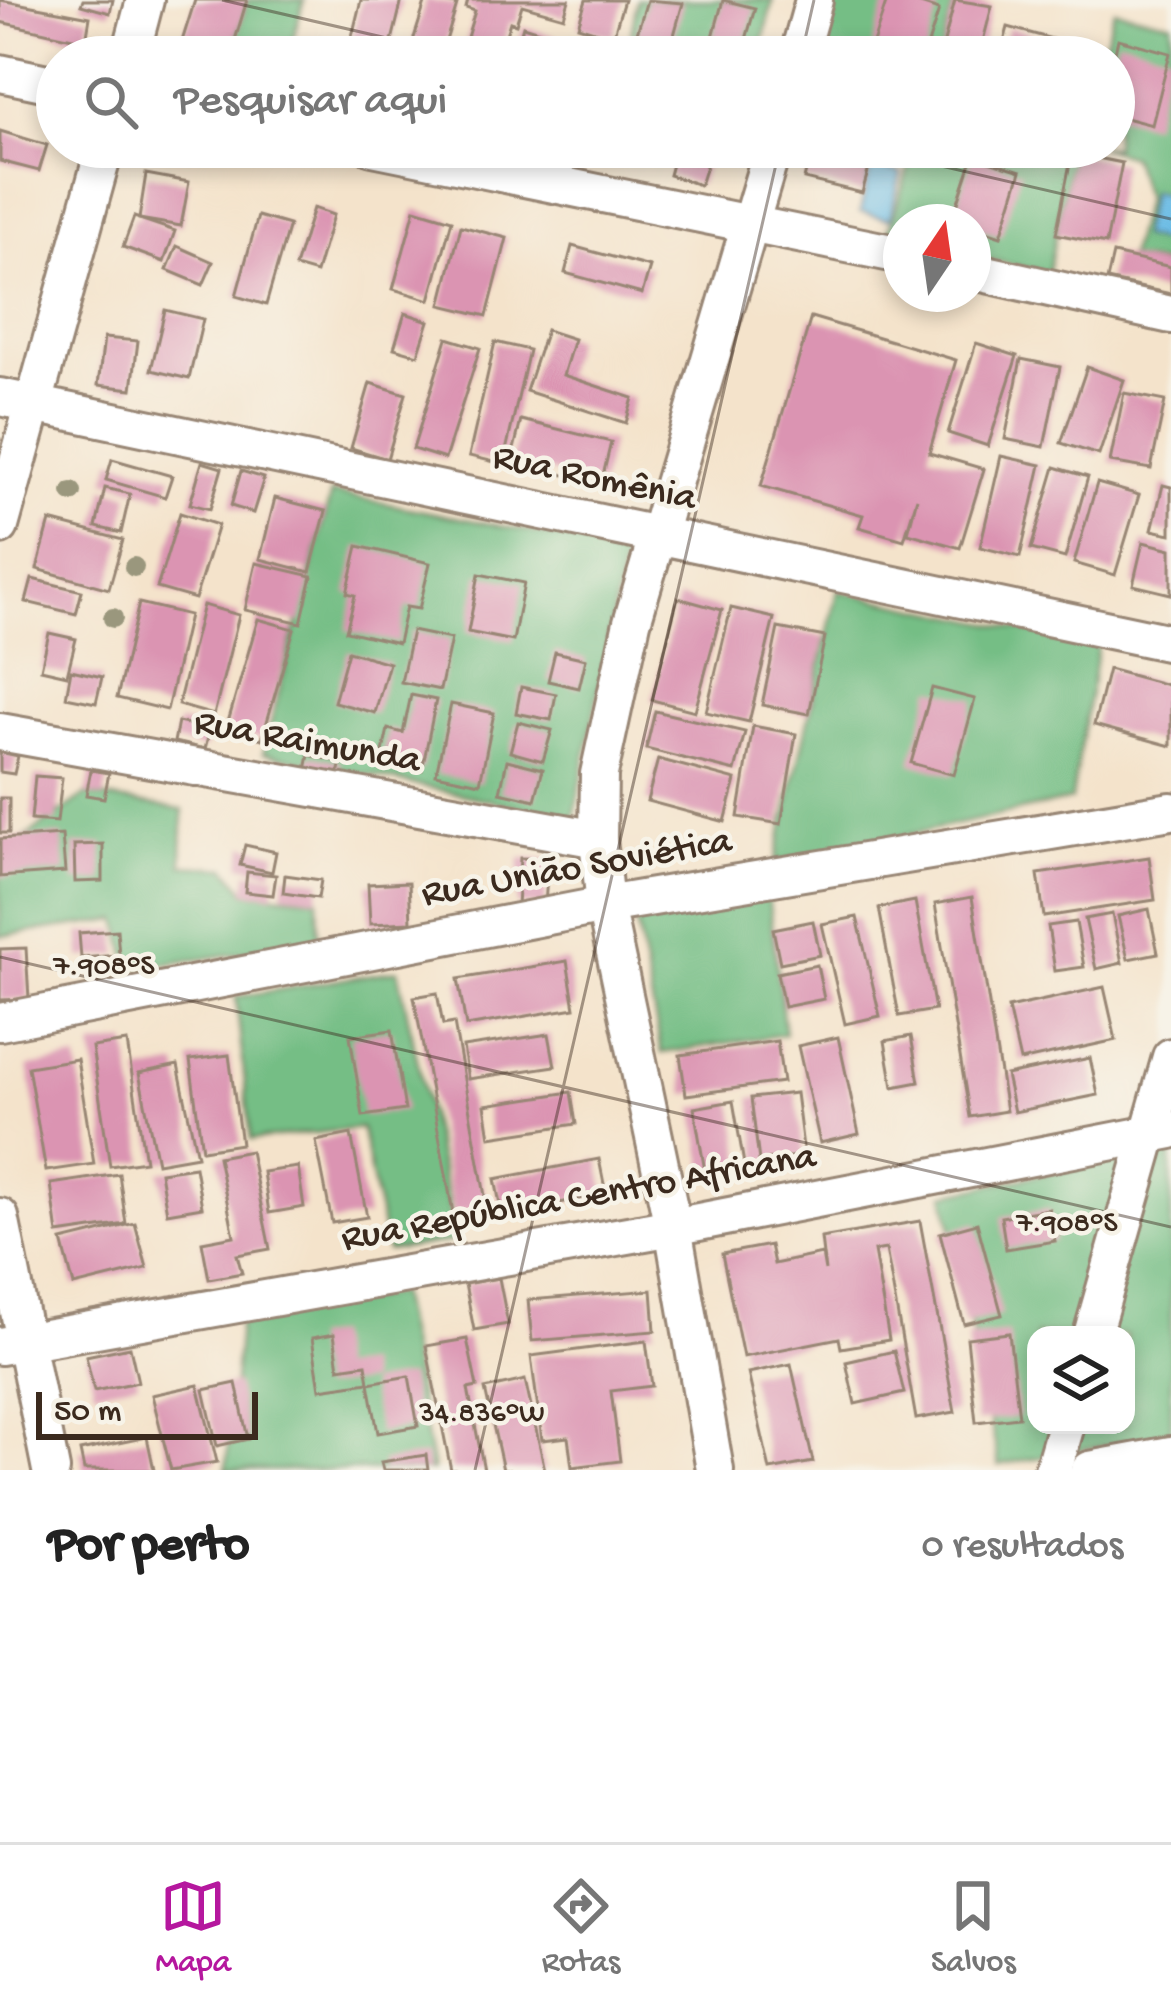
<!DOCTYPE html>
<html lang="pt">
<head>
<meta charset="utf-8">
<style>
  :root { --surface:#fff; --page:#f2f2f2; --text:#222; --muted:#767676; --line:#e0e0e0; --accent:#b5179e }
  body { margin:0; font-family:"Gochi Hand",sans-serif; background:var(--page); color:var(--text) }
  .controls { position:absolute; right:36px; bottom:36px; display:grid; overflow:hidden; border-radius:24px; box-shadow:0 6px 18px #0003 }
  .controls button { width:108px; height:108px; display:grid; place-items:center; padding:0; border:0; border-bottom:3px solid var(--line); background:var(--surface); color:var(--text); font:60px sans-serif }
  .compass { position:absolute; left:883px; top:204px; width:108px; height:108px; border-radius:50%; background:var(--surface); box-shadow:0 6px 18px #0003; rotate:13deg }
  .scale { position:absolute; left:36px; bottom:30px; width:222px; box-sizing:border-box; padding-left:12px; border:6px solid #3b2a1e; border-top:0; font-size:33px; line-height:42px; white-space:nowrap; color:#3b2a1e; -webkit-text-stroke:9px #f7f3e8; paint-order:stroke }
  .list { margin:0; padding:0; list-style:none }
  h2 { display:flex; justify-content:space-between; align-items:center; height:156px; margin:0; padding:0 48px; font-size:51px }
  h2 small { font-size:39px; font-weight:400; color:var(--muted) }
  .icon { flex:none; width:66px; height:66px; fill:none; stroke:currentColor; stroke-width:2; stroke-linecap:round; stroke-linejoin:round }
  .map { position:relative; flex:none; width:1171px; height:1470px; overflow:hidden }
  .search { position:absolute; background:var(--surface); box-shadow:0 6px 18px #0003; left:36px; right:36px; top:36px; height:132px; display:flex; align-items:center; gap:30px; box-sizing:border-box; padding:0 42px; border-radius:66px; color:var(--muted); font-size:45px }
  .sheet { height:372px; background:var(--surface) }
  nav { display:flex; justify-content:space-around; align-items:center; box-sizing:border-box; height:168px; border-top:3px solid var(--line); background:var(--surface); font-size:33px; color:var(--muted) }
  nav a { display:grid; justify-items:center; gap:6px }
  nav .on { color:var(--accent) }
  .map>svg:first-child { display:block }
  .forest { fill:#75be85; stroke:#587452; stroke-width:3; fill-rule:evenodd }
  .water { fill:#69bbe5; stroke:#527282; stroke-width:3 }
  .building { fill:#db94b2 }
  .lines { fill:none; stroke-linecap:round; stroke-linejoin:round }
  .minor-casing { stroke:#988674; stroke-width:42 }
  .minor { stroke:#fff; stroke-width:36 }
  .tree { fill:#9a977d }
  .ticks { fill:none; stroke:#3b2a1e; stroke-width:3; stroke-opacity:0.45 }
  .labels { text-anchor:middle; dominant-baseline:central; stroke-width:9; stroke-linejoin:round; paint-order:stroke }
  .street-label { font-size:39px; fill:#3b2a1e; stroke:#f7f3e8 }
  .ticks-label { font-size:30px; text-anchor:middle; fill:#3b2a1e; stroke:#f7f3e8; stroke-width:9; stroke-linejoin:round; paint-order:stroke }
</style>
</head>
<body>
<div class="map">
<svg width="1171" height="1470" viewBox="0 0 1171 1470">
  <rect width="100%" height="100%" fill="#f7f3e8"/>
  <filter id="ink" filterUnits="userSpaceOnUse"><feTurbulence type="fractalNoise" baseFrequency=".00833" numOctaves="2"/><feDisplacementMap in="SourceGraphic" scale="24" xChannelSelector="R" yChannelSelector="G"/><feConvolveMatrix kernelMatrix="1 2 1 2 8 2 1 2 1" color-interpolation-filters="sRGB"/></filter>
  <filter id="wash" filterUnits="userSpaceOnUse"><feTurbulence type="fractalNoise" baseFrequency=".004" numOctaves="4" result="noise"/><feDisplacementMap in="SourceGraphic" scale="48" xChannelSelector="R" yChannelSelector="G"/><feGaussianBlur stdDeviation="2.7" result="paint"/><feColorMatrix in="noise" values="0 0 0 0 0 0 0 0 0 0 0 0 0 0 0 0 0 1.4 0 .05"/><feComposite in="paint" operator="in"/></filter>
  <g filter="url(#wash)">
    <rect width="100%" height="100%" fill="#f4e3cb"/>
    <g class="forest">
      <polygon points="247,0 304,0 288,57 230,57"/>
      <polygon points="637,0 773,0 759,57 627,57"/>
      <polygon points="830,0 955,0 940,57 814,57"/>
      <polygon points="1114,10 1171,22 1171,266 1128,258 1145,198 1131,156 1100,147 1114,147 1114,57 1100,57"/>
      <polygon points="915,147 1043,147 1072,153 1048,273 973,256 973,222 901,222 901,240 887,237"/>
      <polygon points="331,493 625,550 574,818 263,753"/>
      <polygon points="838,591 1098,646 1071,800 775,863"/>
      <polygon points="86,795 183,810 182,865 227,868 246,892 318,898 319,942 130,969 119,920 0,936 0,855"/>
      <polygon points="767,888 785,1034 662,1053 636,922"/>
      <polygon points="398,970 456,1241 387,1251 361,1128 251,1140 236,997"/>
      <path d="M1171,1148V1433L999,1465L945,1194ZM1036,1335H1126V1425H1036Z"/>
      <polygon points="398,1293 433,1470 226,1470 239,1324"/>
    </g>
    <g class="water">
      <polygon points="871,166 901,173 890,219 860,212"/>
      <polygon points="1151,191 1171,196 1170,244 1140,237"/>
    </g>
    <g id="blocks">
      <g class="building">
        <polygon points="0,0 90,17 86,41 0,22"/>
        <polygon points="83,0 113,0 110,13 81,5"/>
        <polygon points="195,0 247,0 230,57 177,57"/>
        <polygon points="361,0 402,0 388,57 347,57"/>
        <polygon points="426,0 457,5 441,57 408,57"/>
        <polygon points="468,0 569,0 564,17 522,5 516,24 510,22 499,57 461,57 475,11 466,8"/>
        <polygon points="586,0 624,0 613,37 578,26"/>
        <polygon points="647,0 683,3 671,46 636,36"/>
        <polygon points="723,0 755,8 741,57 708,55"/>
        <polygon points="887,0 908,0 939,10 924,57 909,57 872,46"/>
        <polygon points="955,0 992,6 979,57 940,57"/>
        <polygon points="523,26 564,39 558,57 514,57"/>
        <polygon points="1008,27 1100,52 1098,57 1000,57"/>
        <polygon points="1118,39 1170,53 1152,125 1114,115 1114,56"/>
        <polygon points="585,40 618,51 616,57 579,57"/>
        <polygon points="0,131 47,145 39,171 0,161"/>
        <polygon points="647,147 712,147 700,185 669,175 674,157"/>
        <polygon points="812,147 875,147 862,193 804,179"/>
        <polygon points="1072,153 1122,163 1106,244 1056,234"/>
        <polygon points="973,156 1021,171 1001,236 973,227 973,222 952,220"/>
        <polygon points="146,174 189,182 181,226 139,219"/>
        <polygon points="313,208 333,215 316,273 295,267"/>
        <polygon points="415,209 452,220 430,300 393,289"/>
        <polygon points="258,216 289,225 266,305 236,296"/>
        <polygon points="134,217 175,231 164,262 123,247"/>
        <polygon points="461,226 507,238 487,316 441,305"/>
        <polygon points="177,246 213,262 203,285 167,270"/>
        <polygon points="572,246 650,267 642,294 565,273"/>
        <polygon points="1113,254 1171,267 1171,294 1107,280"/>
        <polygon points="165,310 203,319 189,379 151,370"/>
        <polygon points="405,313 429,321 418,355 394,348"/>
        <polygon points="811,317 956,360 929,453 984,469 960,548 908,533 917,498 904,540 859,527 863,515 761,486"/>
        <polygon points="546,330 574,339 563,375 633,398 626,423 526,391"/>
        <polygon points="104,338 138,341 132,389 98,385"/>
        <polygon points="447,338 480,348 445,459 413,449"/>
        <polygon points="495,342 529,350 503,464 469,456"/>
        <polygon points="976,343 1017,356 988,446 948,433"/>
        <polygon points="1021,359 1060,367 1044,447 1005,439"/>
        <polygon points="1087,367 1124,380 1099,455 1061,443"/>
        <polygon points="370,383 406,394 387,459 351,448"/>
        <polygon points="1124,393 1165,401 1151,469 1110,462"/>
        <polygon points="521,420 611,442 601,484 511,462"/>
        <polygon points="1001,456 1041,465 1020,557 980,547"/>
        <polygon points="112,459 172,476 165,497 106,480"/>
        <polygon points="202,462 222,468 210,509 190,504"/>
        <polygon points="1055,467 1088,477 1065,558 1031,549"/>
        <polygon points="241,471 264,478 253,513 231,506"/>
        <polygon points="1097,483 1139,495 1115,575 1074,563"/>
        <polygon points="1163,485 1171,487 1171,534 1152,530"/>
        <polygon points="105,488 130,494 121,533 96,527"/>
        <polygon points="275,498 326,511 310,572 260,559"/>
        <polygon points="180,513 218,525 195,599 157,588"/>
        <polygon points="50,521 123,540 109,589 37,569"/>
        <polygon points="1143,542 1171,549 1171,594 1133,585"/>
        <polygon points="358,546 430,563 419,609 406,607 398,643 346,631 355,595 347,593"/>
        <polygon points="256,563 312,576 301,623 245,610"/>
        <polygon points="479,574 524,583 513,641 468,632"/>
        <polygon points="32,579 82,591 76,614 26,602"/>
        <polygon points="678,598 722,610 695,711 652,700"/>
        <polygon points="139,603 189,615 167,710 117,698"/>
        <polygon points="203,605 239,615 214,715 178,705"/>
        <polygon points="731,608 774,618 749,722 706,712"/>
        <polygon points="258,619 294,629 262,739 226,729"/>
        <polygon points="778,628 825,637 809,714 762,705"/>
        <polygon points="412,631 451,639 440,690 401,682"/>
        <polygon points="49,633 76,639 67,675 41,669"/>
        <polygon points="348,651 389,663 375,713 334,702"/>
        <polygon points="555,652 586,659 579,688 548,681"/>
        <polygon points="1108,669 1171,686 1171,746 1094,725"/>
        <polygon points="71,670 102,677 96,703 66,697"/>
        <polygon points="521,687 556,694 551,720 516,713"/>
        <polygon points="932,688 975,699 954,775 911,763"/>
        <polygon points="411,695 436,700 422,770 381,761 388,729 403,733"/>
        <polygon points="451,704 494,713 480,783 436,774"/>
        <polygon points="655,711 745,732 735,771 646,749"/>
        <polygon points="178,722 210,729 205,749 174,742"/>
        <polygon points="518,722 552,730 543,761 510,752"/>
        <polygon points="753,726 796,734 781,824 738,817"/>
        <polygon points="0,752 18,756 14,774 0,772"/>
        <polygon points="309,755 341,762 336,782 305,775"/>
        <polygon points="658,759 736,780 725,822 647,801"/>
        <polygon points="507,760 543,769 535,800 500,792"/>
        <polygon points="91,770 109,773 104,798 86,795"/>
        <polygon points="35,776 62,778 57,822 31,820"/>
        <rect x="0" y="798" width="9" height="35"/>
        <polygon points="62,835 65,872 0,877 0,839"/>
        <polygon points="103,844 103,881 75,882 74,845"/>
        <polygon points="245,845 276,852 272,872 240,865"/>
        <polygon points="1149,857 1155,900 1044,917 1038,874"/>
        <polygon points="520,858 548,859 545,906 517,905"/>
        <polygon points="247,872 276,875 273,895 245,892"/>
        <polygon points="285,875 321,880 318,898 283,893"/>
        <polygon points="409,882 411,922 370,924 368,884"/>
        <polygon points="972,897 1006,1111 970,1117 935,904"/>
        <polygon points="915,901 935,1010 899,1016 879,908"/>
        <polygon points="1149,909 1158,953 1128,959 1118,916"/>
        <polygon points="1112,914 1122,963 1096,969 1085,919"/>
        <polygon points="857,917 880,1016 845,1024 822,924"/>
        <polygon points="813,921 820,955 780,963 773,929"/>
        <polygon points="1076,922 1084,967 1055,971 1048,926"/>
        <polygon points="117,930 119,955 81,958 79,933"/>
        <polygon points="26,948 29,999 0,1000 0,949"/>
        <polygon points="567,961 575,1008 466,1026 458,979"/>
        <polygon points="817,965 824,999 784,1007 777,973"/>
        <polygon points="1104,987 1116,1040 1020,1061 1008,1008"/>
        <polygon points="437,993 443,1025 454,1023 487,1207 453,1213 414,997"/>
        <polygon points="392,1030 405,1110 363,1116 350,1036"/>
        <polygon points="549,1034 555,1066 468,1079 463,1047"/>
        <polygon points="911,1036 919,1082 893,1087 885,1041"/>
        <polygon points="838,1037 859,1134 820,1143 798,1046"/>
        <polygon points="777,1041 783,1082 686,1095 680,1055"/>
        <polygon points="127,1042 145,1161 110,1166 92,1047"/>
        <polygon points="229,1055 241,1144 202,1150 190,1060"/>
        <polygon points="1090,1058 1098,1095 1014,1112 1006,1075"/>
        <polygon points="77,1059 94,1164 46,1171 28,1067"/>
        <polygon points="178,1065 197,1156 157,1163 139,1073"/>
        <polygon points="571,1092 576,1124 490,1137 485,1105"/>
        <polygon points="796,1093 804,1155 759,1161 751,1098"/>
        <polygon points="733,1101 744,1164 705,1171 694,1108"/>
        <polygon points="351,1134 367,1217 332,1223 316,1141"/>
        <polygon points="250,1151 270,1249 237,1255 242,1273 209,1279 202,1242 234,1236 218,1157"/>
        <polygon points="599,1159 606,1194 502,1214 495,1179"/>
        <polygon points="195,1167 202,1207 167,1213 160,1172"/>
        <polygon points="298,1167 304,1207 269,1213 263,1172"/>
        <polygon points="119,1174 126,1224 58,1234 51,1184"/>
        <polygon points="1049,1209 1055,1241 1006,1249 1001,1217"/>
        <polygon points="920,1221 955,1412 916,1419 886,1249 874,1251 889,1340 841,1348 839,1338 743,1357 722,1254 770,1245 774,1264 822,1254 825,1271 821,1238"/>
        <polygon points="135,1223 147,1268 74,1286 62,1241"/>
        <polygon points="977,1223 1002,1315 964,1324 940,1233"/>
        <polygon points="499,1278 508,1324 474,1330 465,1284"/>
        <polygon points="652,1290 655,1331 532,1341 528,1300"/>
        <polygon points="1009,1333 1019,1417 976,1422 967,1338"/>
        <polygon points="334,1334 339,1368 366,1364 369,1382 320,1389 312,1338"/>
        <polygon points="467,1339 477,1387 468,1389 484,1470 451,1470 426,1346"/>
        <polygon points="646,1341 652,1386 611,1391 620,1461 572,1467 568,1437 542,1440 531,1356"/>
        <polygon points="130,1347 138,1382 94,1391 86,1356"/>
        <polygon points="894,1351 904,1393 855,1404 846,1362"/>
        <polygon points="791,1364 813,1462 770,1470 748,1373"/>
        <polygon points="409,1376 418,1426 378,1433 369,1383"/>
        <polygon points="525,1380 545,1470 503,1470 485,1389"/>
        <polygon points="236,1383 248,1439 217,1446 204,1390"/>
        <polygon points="198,1385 217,1462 171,1470 152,1395"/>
        <polygon points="147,1437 154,1470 84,1470 80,1451"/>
        <polygon points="426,1455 428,1470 383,1470 381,1462"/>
      </g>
    </g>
  </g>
  <g filter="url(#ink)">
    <use href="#blocks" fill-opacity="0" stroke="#988674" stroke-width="3"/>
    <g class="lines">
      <defs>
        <g id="minor">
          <polyline points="130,57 145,0"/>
          <polyline points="798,57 814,0"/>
          <polyline points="0,73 57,85"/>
          <polyline points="373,147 901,255"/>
          <polyline points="973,271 1171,315"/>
          <polyline points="0,397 1171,643"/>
          <polyline points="0,526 105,147"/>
          <polyline points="0,732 598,839"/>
          <polyline points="0,1022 605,905 1171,811"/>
          <polyline points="0,1217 51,1470"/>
          <polyline points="1092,1335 1171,1057"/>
          <polyline points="0,1346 673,1227 1171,1130"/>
          <polyline points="715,1470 673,1227 605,905 598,839 599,774 632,622 773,147"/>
          <polyline points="1053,1470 1066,1425"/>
          <polyline points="1090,1470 1171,1455"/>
        </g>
      </defs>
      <use href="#minor" class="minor-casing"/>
      <use href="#minor" class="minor"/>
    </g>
    <g class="tree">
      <circle cx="72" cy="492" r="10"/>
      <circle cx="134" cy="567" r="10"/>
      <circle cx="113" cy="618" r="10"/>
    </g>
  </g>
  <path class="ticks" d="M222,0L469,57M801,57L814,0M859,147L1171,219M0,957L1171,1227M475,1470L780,147"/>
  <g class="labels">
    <g class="street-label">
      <text transform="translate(594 480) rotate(12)">Rua Romênia</text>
      <text transform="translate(307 744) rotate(10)">Rua Raimunda</text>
      <text transform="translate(577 870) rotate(-10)">Rua União Soviética</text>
      <text transform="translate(579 1200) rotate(-10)">Rua República Centro Africana</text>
    </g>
  </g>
  <g class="ticks-label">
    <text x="104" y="974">7.908°S</text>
    <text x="1067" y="1231">7.908°S</text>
    <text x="482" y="1421">34.836°W</text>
  </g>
</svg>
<div class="controls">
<button><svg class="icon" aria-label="layers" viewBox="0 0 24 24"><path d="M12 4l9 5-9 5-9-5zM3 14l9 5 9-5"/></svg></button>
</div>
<svg class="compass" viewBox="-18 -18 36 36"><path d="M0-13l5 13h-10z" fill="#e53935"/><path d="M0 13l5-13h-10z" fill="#767676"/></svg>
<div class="scale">50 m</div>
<div class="search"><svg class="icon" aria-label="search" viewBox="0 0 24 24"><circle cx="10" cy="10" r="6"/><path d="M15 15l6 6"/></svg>Pesquisar aqui</div>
</div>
<section class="sheet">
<h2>Por perto<small>0 resultados</small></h2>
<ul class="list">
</ul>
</section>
<nav>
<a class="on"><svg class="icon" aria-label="map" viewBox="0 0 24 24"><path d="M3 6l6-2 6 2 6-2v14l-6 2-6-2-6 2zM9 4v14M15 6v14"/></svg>Mapa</a>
<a><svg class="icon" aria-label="directions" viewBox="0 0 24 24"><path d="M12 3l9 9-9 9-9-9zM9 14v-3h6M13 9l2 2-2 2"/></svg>Rotas</a>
<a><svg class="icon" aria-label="saved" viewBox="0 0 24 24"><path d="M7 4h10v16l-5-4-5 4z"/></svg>Salvos</a>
</nav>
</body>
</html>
